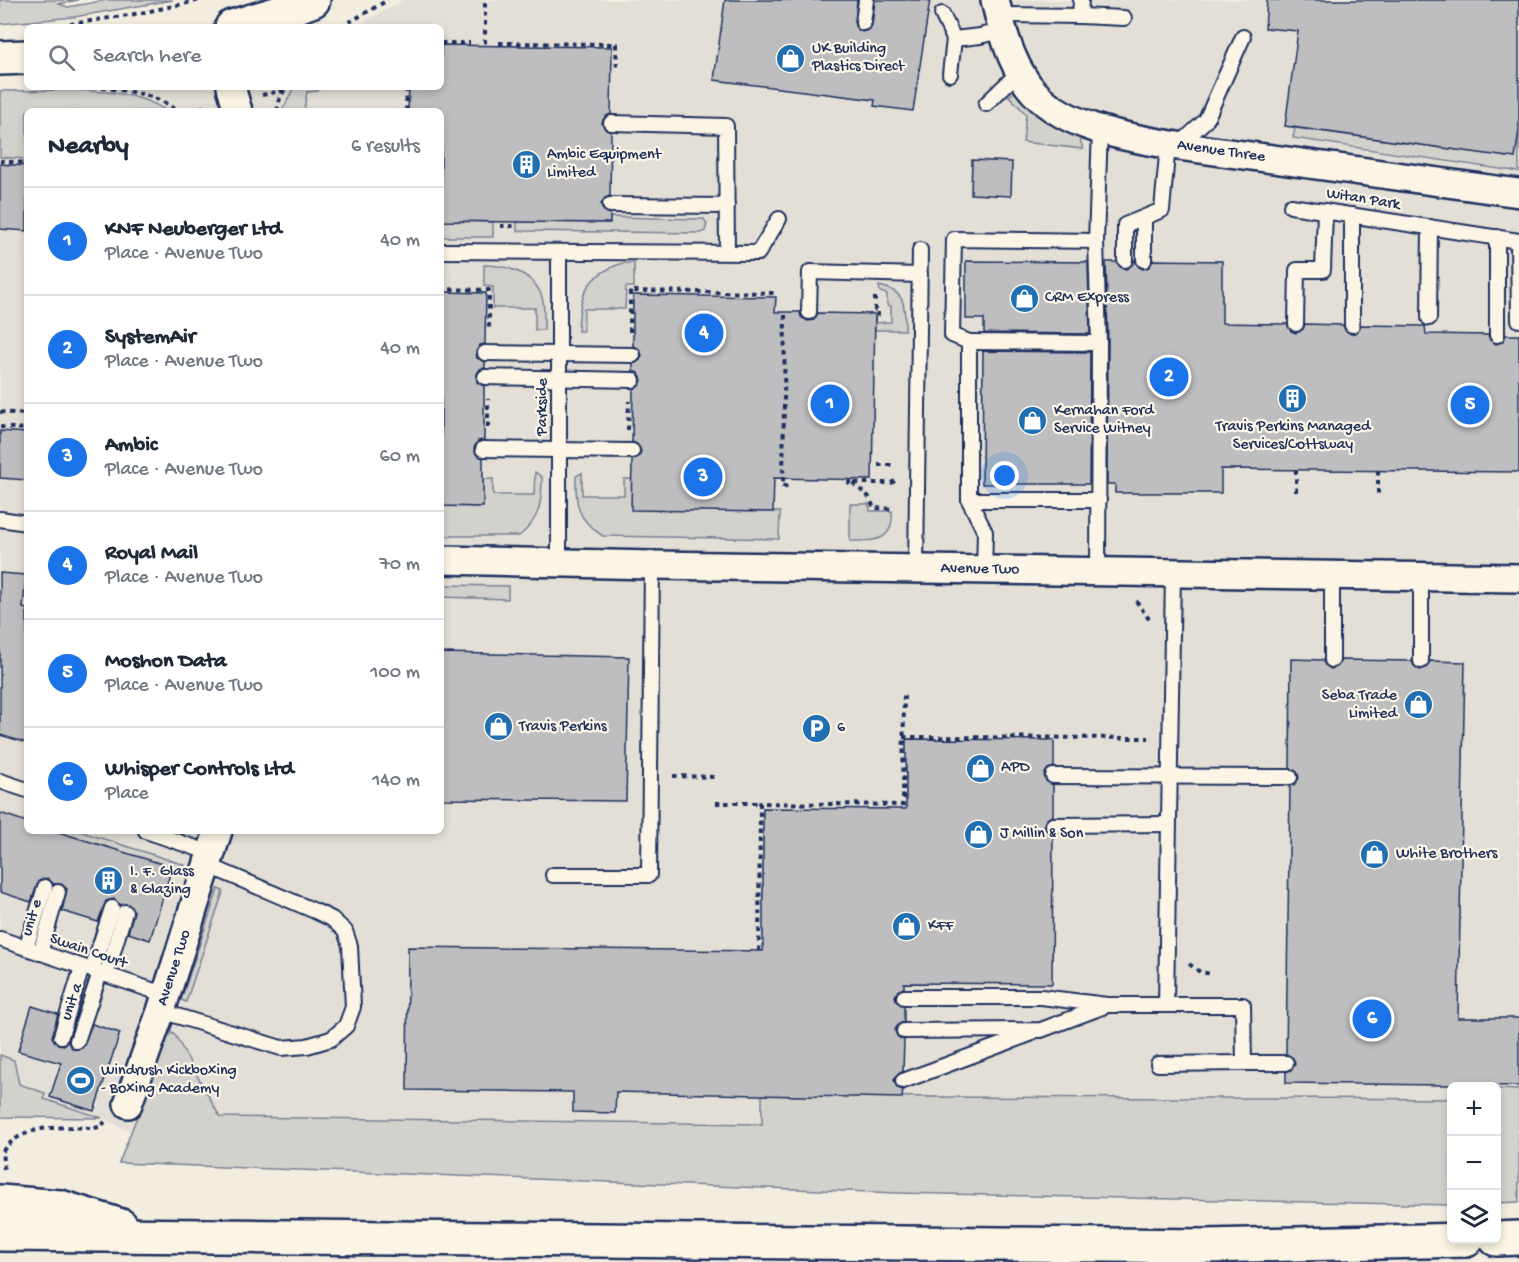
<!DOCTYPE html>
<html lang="en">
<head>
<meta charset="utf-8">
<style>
  :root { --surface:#fff; --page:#f6f6f7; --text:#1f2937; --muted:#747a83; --line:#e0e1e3; --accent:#1a73e8 }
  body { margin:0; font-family:"Gochi Hand",sans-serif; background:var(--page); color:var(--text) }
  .controls { position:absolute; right:18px; bottom:18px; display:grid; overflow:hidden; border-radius:9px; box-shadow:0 3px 9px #0003 }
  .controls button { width:54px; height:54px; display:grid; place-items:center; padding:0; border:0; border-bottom:2px solid var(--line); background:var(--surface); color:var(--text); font:30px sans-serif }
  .you { position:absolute; left:1005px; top:476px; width:21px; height:21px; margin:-15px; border:4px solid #fff; border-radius:50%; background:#1a73e8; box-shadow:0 0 0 9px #1a73e833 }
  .badge { display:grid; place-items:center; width:39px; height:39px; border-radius:50%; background:var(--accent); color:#fff; font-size:20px; font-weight:700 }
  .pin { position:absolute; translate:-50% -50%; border:3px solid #fff; box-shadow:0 2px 6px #0006 }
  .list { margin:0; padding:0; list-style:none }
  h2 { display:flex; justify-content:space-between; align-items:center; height:78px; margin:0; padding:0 24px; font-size:26px }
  h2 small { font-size:20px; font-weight:400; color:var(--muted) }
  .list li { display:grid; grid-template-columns:39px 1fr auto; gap:18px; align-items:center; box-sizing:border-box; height:108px; padding:0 24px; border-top:2px solid var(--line) }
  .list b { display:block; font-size:22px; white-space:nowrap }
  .list p { margin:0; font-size:20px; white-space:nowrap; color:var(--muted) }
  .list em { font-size:20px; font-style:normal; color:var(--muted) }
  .icon { flex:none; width:33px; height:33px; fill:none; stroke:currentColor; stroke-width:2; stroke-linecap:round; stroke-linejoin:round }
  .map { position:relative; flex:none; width:1519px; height:1262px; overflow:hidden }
  .search { position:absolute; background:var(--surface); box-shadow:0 3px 9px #0003; left:24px; top:24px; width:420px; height:66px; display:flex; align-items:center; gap:15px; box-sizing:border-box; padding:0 21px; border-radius:9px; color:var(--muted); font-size:22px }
  .panel { position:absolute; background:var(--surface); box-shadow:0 3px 9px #0003; left:24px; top:108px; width:420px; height:726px; border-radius:9px }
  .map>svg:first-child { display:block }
  .built { fill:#e3dfd6; fill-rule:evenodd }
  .green { fill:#d3d1cc; stroke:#778095; stroke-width:1.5 }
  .building { fill:#bebec0; stroke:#1b2f5e; stroke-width:1.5 }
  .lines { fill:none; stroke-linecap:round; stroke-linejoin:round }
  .lane-casing { stroke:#1b2f5e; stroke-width:18 }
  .street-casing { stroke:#1b2f5e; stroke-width:32 }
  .secondary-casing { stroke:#1b2f5e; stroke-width:38 }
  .highway-casing { stroke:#1b2f5e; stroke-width:38 }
  .path { stroke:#1b2f5e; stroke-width:4; stroke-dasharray:4.5 4.5; stroke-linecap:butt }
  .lane { stroke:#fcf5e5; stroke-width:14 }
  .street { stroke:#fcf5e5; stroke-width:27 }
  .secondary { stroke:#fcf5e5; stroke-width:33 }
  .highway { stroke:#fcf5e5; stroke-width:33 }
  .labels { text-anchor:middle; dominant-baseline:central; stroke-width:4.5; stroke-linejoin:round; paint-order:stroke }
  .poi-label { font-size:16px; fill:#1b2f5e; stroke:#fcf5e5; text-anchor:start }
  .street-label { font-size:16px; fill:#1b2f5e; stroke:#fcf5e5 }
</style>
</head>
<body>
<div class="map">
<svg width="1519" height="1262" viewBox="0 0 1519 1262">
  <rect width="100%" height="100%" fill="#f3ede0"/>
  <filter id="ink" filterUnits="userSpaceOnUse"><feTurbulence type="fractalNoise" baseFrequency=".0167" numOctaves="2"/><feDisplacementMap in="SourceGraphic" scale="12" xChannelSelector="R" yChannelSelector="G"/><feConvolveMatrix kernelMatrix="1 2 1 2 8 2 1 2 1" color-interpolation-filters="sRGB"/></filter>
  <g filter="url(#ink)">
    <path class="built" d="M401,0H1519V1090L1497,1089L1496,1086H1452L1451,1099L1107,1097L902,1098L762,1095V1124L220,1117L176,1035L171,1033L131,1132L102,1118L0,1117V91L69,90L101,91L119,87H441V27H353L398,4ZM27,111H441V831H27Z"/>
    <g class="green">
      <polygon points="0,0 78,0 59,4 68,7 107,0 173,0 74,17 0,24"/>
      <polygon points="294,87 320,87 318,91 307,92 304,111 282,111"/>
      <path d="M69,90C103,91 138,92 167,111H27V159L0,157V91Z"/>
      <polygon points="1016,91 1036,113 1080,139 1083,149 1023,142 1026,114 1009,96"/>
      <polygon points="1295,128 1515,158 1519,130 1519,172 1293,138"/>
      <polygon points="610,217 699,219 704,219 707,224 705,231 701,233 517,231 517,222 609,223"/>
      <polygon points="441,221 493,222 493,237 441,237"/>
      <path d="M623,263H634V287H626L625,309H584L583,331H578C579,295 586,275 623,263Z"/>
      <path d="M484,265C507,265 534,273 542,297C545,308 544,319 544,330H535V308H493V287L484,286Z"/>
      <path d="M879,286C907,291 905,307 905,330H875V323L891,322V306L887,305V294L880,292Z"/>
      <path d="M535,472L542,477C542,502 540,520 519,536H441V506L482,507L483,479H493V495H534Z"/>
      <path d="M582,473V495H624V479H632L721,511L780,512L779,539L603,536C576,519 576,505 576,476Z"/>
      <path d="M850,504H869L870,511H892C894,542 875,541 850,541Z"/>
      <polygon points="441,585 508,586 508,599 441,597"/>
      <polygon points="55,831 79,831 185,865 183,871 177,870"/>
      <polygon points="218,889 223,891 222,895 186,1002 181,1000"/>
      <path d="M170,1032L175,1035L220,1117L762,1124V1095C992,1099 1222,1097 1452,1099L1451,1205L897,1193L119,1163Z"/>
      <polygon points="0,1055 14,1060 19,1084 45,1093 44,1099 102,1118 0,1117"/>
      <polygon points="1497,1089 1519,1090 1519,1202 1497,1203"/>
    </g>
    <g class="building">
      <polygon points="725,0 857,0 855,26 862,32 870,29 872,25 875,0 930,0 913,111 874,106 875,100 714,80"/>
      <polygon points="1267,0 1519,0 1519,130 1515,158 1285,126 1298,31 1265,28"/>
      <polygon points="441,45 612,47 611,114 604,118 602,123 606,130 611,132 610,196 605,198 601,204 603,210 610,214 610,223 441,221 441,111 408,111 409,87 441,87"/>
      <polygon points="972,160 1012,162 1011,196 971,194"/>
      <polygon points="0,164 27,166 27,231 0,229"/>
      <polygon points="1134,260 1139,267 1143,269 1149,267 1153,260 1222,261 1222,323 1287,324 1291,331 1296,333 1303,329 1305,324 1343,325 1345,330 1351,334 1357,332 1361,325 1425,326 1426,334 1488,335 1490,340 1496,344 1502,342 1506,335 1519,335 1519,472 1221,469 1221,493 1115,493 1115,484 1107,484 1108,343 1106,262 1117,262 1120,267 1126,269 1132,265"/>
      <polygon points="966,261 1088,262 1090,334 984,333 984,319 966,319"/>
      <polygon points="441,292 486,293 485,344 480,345 476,352 477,358 485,362 485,368 480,369 476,376 477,382 484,386 484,440 478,441 474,448 476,454 483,458 483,507 441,506"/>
      <polygon points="633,295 776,297 775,312 800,312 801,317 808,321 814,320 818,313 875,314 872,480 774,478 773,512 631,510 632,460 639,456 641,451 637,444 632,442 633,389 640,385 642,380 638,373 633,371 633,364 640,360 642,355 638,348 633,346"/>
      <polygon points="983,351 1090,352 1089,484 982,484"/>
      <polygon points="0,431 27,433 27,480 0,478"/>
      <polygon points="0,573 26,575 23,608 27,609 27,743 0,735"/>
      <polygon points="441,653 629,657 626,801 441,799"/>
      <polygon points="1291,659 1323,660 1325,665 1331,669 1337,667 1341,660 1412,661 1414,666 1420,670 1426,668 1430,661 1465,662 1458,1018 1519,1018 1519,1086 1286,1083 1286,1072 1291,1070 1295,1064 1293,1058 1286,1054 1290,786 1295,784 1299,778 1297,772 1290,768"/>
      <polygon points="906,739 1054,740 1054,767 1048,769 1044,775 1046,781 1053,785 1053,816 1048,818 1044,824 1046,830 1053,834 1052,984 904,983 904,988 899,990 895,996 897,1002 904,1006 904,1022 899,1024 895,1030 897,1036 904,1040 903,1071 897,1075 894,1080 897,1088 903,1090 902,1098 616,1092 615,1113 573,1112 573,1092 407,1090 408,947 763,951 763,808 906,809"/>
      <polygon points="0,813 27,822 27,831 55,831 172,867 150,940 128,933 134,911 128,904 120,905 114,899 106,901 98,922 62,911 67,889 61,884 54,884 47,878 39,881 31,902 0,892"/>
      <polygon points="32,1006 58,1014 52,1037 58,1044 64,1045 68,1041 70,1046 74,1049 82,1048 92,1024 120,1033 94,1111 50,1097 61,1063 18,1051"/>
    </g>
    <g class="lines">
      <defs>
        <g id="lane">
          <polyline points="942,14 954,39 950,74"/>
          <polyline points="999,15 1080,16 1081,0"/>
          <polyline points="1080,16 1124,18"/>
          <polyline points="863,23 866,0"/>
          <polyline points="954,39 980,36 1003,30"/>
          <polyline points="986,104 1020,71"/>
          <polyline points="611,123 726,126 727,252"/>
          <polyline points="1178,146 1206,120 1243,37"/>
          <polyline points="610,205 727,206"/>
          <polyline points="1291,206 1519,241"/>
          <polyline points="1352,215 1352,325"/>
          <polyline points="1144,218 1144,260"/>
          <polyline points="1497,237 1497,335"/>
          <polyline points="1518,241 1519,320"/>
          <polyline points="441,251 758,253 779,219"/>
          <polyline points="1125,260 1125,225 1162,210 1168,144"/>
          <polyline points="809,312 810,272 920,275"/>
          <polyline points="1429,318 1430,227"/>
          <polyline points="1296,324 1297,270 1323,270 1325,211"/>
          <polyline points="969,342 1099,343"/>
          <polyline points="485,353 633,355"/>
          <polyline points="485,377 633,380"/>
          <polyline points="483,449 632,451"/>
          <polyline points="969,500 1099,500"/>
          <polyline points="0,519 27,523"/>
          <polyline points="559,562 559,253"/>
          <polyline points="916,569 920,250"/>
          <polyline points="984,570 985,532 969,500 969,342 952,335 954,239 1096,241"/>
          <polyline points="1098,572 1099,343 1096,241 1100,129"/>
          <polyline points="1332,575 1332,660"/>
          <polyline points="1421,576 1421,661"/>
          <polyline points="1053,776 1290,777"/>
          <polyline points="0,781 27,790"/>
          <polyline points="1053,825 1168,824"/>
          <polyline points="146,831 211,853"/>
          <polyline points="553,875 649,875 652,565"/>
          <polyline points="0,939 166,995"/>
          <polyline points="26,948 45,887"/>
          <polyline points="40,953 58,892"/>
          <polyline points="92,970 112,908"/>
          <polyline points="106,975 125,912"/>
          <polyline points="904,997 1041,997 1107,1005 1243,1005 1244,1063 1286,1063"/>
          <polyline points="1166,1005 1173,573"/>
          <polyline points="161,1011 281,1048 307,1046 331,1039 346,1026 353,1007 350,946 345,931 332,919 315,911 207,865"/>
          <polyline points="904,1031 1041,1030 1105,1006"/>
          <polyline points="61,1036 82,967"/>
          <polyline points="77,1041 100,973"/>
          <polyline points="1158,1064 1244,1063"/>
          <polyline points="903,1081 1030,1034"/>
        </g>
        <g id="street">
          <path d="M995,0C1002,30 1010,60 1028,85C1060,128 1129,138 1178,146L1519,193"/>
          <polyline points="231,87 238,111"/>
          <polyline points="441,560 652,565 1519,578"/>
          <polyline points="128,1104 161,1011 218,831"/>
        </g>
        <g id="secondary">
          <polyline points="232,27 279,13 313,0"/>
          <polyline points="0,58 27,57"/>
        </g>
        <g id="highway">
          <polyline points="0,1202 60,1207 121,1226"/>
          <polyline points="0,1234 1206,1246 1466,1240"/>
          <polyline points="1496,1239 1519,1238"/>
        </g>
      </defs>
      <use href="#lane" class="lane-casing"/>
      <use href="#street" class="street-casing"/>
      <use href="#secondary" class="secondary-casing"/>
      <use href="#highway" class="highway-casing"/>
      <g class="path">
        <polyline points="485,3 485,46"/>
        <polyline points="52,27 141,13 201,0"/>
        <polyline points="341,27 388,0"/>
        <polyline points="441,43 470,43"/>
        <polyline points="499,43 616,44 617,70"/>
        <path d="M93,87C122,90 153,92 178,111"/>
        <polyline points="262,95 285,90"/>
        <polyline points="182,111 208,106"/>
        <polyline points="277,111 280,98 286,87"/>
        <polyline points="406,111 407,87"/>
        <polyline points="0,161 27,163"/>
        <polyline points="500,226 517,226"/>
        <polyline points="441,289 489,290 489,331"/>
        <polyline points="875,297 875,310 878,310 878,319 875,319"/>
        <polyline points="785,315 783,486 791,486"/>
        <polyline points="630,332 630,291 775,293"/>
        <polyline points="0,412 27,414"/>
        <polyline points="0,427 27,429"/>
        <polyline points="488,427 488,399"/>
        <polyline points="628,430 629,401"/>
        <polyline points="878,465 896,465"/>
        <polyline points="1378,471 1378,494"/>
        <polyline points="850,480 849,483 891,483 895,481"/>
        <polyline points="853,483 869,497 874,508 894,509"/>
        <polyline points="1296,492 1296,470"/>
        <polyline points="1136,601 1149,619"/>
        <polyline points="903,737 1149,738"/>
        <polyline points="673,776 717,777"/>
        <polyline points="716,803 760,803"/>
        <polyline points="759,951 760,803 903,805 904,691"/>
        <polyline points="1189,964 1200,972 1213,974"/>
        <path d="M4,1169L2,1152C23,1123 62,1127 93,1128L100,1127L105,1122"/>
      </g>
      <use href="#lane" class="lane"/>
      <use href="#street" class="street"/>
      <use href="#secondary" class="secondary"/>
      <use href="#highway" class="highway"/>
    </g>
  </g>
  <defs>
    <symbol id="shop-disc" viewBox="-11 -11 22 22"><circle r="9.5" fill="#1f6fb2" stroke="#fcf5e5"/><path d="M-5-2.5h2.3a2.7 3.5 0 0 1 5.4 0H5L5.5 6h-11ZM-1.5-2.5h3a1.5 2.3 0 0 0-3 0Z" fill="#fff"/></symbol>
    <symbol id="building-disc" viewBox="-11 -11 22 22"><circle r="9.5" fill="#1f6fb2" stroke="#fcf5e5"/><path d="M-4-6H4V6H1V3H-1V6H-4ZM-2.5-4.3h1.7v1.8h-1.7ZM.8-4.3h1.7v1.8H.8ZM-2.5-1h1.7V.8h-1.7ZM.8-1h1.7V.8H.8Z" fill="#fff"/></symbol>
    <symbol id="parking-disc" viewBox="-11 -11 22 22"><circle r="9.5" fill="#1f6fb2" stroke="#fcf5e5"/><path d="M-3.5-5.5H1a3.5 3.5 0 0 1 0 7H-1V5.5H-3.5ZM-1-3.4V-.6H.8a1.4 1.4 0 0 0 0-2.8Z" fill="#fff"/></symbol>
    <symbol id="stadium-disc" viewBox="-11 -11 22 22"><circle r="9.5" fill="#1f6fb2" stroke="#fcf5e5"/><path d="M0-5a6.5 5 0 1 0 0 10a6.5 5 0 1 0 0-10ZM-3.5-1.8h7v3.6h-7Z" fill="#fff"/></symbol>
  </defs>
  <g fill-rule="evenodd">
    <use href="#shop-disc" x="774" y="42" width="33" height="33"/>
    <use href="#building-disc" x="510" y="148" width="33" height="33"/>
    <use href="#shop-disc" x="1008" y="282" width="33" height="33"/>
    <use href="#building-disc" x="1276" y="382" width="33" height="33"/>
    <use href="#shop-disc" x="1016" y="404" width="33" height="33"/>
    <use href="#shop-disc" x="1402" y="688" width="33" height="33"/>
    <use href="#shop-disc" x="482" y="710" width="33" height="33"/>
    <use href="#parking-disc" x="800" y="712" width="33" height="33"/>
    <use href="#shop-disc" x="964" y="752" width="33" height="33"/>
    <use href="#shop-disc" x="962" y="818" width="33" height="33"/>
    <use href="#shop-disc" x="1358" y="838" width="33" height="33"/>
    <use href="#building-disc" x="92" y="864" width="33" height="33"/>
    <use href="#shop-disc" x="890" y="910" width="33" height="33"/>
    <use href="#stadium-disc" x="64" y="1064" width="33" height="33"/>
  </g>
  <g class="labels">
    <g class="poi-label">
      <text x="812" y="49">UK Building<tspan x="812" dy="18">Plastics Direct</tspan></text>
      <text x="547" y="155">Ambic Equipment<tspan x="547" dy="18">Limited</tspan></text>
      <text x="1045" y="298">CRM Express</text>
      <text x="1054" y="411">Kernahan Ford<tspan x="1054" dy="18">Service Witney</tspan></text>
      <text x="1293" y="427" text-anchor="middle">Travis Perkins Managed<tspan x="1293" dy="18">Services/Cottsway</tspan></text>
      <text x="1397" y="696" text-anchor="end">Seba Trade<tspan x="1397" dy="18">Limited</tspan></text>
      <text x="519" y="727">Travis Perkins</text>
      <text x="837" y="728">6</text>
      <text x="1001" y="768">APD</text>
      <text x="1000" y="834">J Millin &amp; Son</text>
      <text x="1396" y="854">White Brothers</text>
      <text x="130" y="872">I. F. Glass<tspan x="130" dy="18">&amp; Glazing</tspan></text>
      <text x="928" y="926">KFF</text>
      <text x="101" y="1071">Windrush Kickboxing<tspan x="101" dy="18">- Boxing Academy</tspan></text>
    </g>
    <g class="street-label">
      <text transform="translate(1221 152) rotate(8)">Avenue Three</text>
      <text transform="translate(1363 200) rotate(9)">Witan Park</text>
      <text transform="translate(543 407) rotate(-90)">Parkside</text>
      <text transform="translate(980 570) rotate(1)">Avenue Two</text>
      <text transform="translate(33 918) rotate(-73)">unit e</text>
      <text transform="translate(88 952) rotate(19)">Swain Court</text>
      <text transform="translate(175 968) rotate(-72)">Avenue Two</text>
      <text transform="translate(73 1002) rotate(-71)">unit a</text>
    </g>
  </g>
</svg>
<div class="controls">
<button>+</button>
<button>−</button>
<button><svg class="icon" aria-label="layers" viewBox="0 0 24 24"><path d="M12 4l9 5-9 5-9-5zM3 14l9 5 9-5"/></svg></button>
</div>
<div class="you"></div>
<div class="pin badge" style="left:830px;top:404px">1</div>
<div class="pin badge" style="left:1169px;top:377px">2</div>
<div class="pin badge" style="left:703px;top:477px">3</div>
<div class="pin badge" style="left:704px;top:333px">4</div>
<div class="pin badge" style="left:1470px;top:405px">5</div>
<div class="pin badge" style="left:1372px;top:1019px">6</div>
<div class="search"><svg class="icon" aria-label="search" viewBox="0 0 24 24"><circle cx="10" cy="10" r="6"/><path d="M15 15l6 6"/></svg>Search here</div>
<section class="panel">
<h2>Nearby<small>6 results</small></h2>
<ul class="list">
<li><span class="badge">1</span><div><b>KNF Neuberger Ltd</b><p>Place · Avenue Two</p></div><em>40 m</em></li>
<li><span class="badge">2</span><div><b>SystemAir</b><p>Place · Avenue Two</p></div><em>40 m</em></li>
<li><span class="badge">3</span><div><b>Ambic</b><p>Place · Avenue Two</p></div><em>60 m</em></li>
<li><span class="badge">4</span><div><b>Royal Mail</b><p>Place · Avenue Two</p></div><em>70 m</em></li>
<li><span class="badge">5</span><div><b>Moshon Data</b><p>Place · Avenue Two</p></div><em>100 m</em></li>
<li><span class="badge">6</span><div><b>Whisper Controls Ltd</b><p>Place</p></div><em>140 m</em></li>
</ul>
</section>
</div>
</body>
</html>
